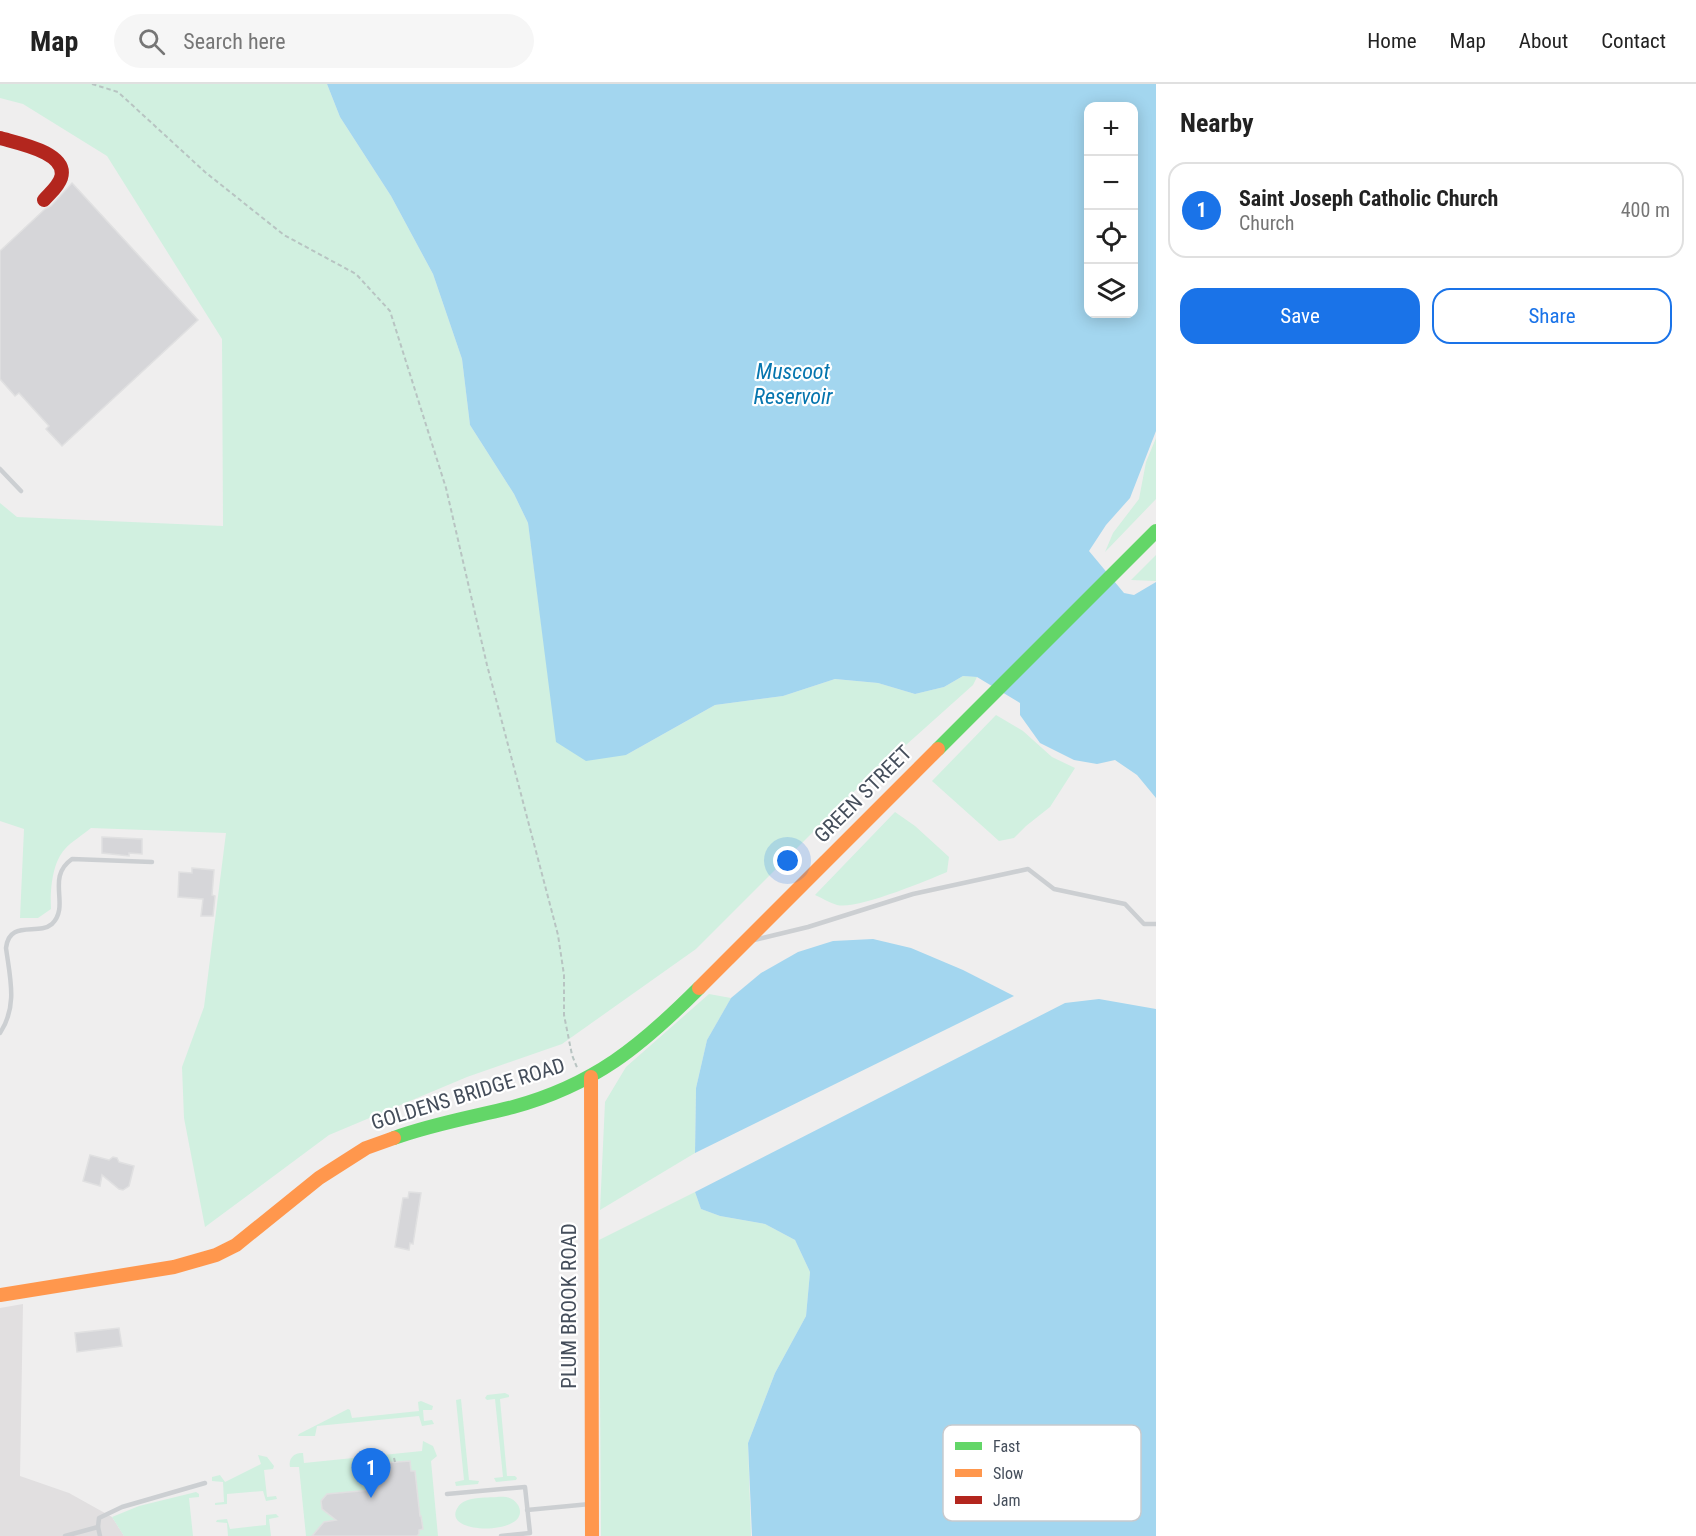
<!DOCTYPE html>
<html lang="en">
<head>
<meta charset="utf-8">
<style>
  :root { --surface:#fff; --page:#f6f6f6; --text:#222; --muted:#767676; --line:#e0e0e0; --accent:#1a73e8 }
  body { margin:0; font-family:"Roboto Condensed",sans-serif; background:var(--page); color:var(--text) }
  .controls { position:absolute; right:18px; top:18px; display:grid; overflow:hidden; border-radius:12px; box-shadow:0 3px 15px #0003 }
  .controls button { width:54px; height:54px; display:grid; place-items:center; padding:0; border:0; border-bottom:2px solid var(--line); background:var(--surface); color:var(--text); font:30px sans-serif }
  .you { position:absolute; left:788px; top:777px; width:21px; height:21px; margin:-15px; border:4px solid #fff; border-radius:50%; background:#1a73e8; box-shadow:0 0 0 9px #1a73e833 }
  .badge { display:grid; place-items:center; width:39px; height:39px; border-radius:50%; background:var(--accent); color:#fff; font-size:20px; font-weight:700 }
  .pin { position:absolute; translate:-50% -50px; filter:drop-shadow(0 2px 3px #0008) }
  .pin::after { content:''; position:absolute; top:32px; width:21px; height:18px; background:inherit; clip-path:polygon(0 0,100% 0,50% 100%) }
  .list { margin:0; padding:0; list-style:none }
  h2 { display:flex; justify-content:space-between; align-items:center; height:78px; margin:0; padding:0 24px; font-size:26px }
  h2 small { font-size:20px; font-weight:400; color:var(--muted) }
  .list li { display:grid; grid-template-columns:39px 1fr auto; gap:18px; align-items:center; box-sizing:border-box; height:96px; margin:0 12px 12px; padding:0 12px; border:2px solid var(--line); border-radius:18px }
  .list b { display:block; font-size:22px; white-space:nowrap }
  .list p { margin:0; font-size:20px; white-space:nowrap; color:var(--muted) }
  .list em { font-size:20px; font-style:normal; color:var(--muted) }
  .actions { display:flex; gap:12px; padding:18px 24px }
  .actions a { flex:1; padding:14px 0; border:2px solid var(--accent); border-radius:18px; text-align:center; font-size:21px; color:var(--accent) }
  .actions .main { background:var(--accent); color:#fff }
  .icon { flex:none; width:33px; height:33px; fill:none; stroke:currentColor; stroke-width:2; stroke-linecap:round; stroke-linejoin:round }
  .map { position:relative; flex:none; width:1156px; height:1452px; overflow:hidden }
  header { display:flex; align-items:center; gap:36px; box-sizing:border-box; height:84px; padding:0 30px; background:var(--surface); border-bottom:2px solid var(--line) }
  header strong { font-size:28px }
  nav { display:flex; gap:33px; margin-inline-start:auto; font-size:21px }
  .search { width:420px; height:54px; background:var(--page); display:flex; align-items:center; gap:15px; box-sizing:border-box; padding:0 21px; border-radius:33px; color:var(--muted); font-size:22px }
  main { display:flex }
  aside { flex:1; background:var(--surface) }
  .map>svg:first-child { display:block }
  .education { fill:#e1dfe0 }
  .green { fill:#d1f0e0 }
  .water { fill:#a3d6ef; fill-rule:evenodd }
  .building { fill:#d6d6d9; stroke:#e0e0e1; stroke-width:1.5 }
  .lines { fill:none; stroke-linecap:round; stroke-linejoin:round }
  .path { stroke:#b8c4c2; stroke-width:2; stroke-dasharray:4.5 3; stroke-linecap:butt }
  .lane { stroke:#cccfd2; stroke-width:4.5 }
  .fast { stroke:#63d668; stroke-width:14 }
  .slow { stroke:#ff974d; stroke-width:14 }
  .jam { stroke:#b3261e; stroke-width:14 }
  .labels { text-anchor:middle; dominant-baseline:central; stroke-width:4.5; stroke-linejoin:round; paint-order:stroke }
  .street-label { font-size:21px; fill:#454e5b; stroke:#fff }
  .water-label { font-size:22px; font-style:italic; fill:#0575ae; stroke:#fff }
  .key { fill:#fff; stroke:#c7cace; stroke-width:1.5 }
  .key-label { font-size:16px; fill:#454e5b }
</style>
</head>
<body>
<header>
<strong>Map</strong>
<div class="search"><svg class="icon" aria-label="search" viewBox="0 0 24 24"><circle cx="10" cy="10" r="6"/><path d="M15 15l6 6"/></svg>Search here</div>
<nav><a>Home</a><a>Map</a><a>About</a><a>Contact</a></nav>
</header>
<main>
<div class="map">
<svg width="1156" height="1452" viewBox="0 0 1156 1452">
  <rect width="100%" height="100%" fill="#efeeee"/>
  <polygon class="education" points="23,1220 20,1392 69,1409 112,1433 124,1452 0,1452 0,1224"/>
  <g class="green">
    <path d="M0,0H327L340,33L391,112L433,190L462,275L470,341L514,410L528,439L557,658L626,671L715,621L783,612L835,595L878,599L915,610L944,603L963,592L977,593L973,601L849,712L696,865L562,960L467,993L329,1051L205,1143L184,1034L182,983L204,923L226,749L91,744C83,751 72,757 65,765C52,779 50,807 51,825L38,834H20L24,745L0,737V419L17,433L223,442L222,255L107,72L23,20L0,14Z"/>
    <polygon points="1156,354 1156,415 1105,468 1113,449 1139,415 1146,378"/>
    <polygon points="1156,471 1156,497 1131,496"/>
    <polygon points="996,631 1023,647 1052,673 1075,684 1050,723 1026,742 1014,754 999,757 932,697"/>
    <path d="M895,728L915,742L949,773L947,788C926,797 856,826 837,821C830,819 822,814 815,811Z"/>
    <polygon points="709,910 731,914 707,956 696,1004 695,1069 600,1126 605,1018 626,983"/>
    <polygon points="695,1108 701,1125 720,1132 765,1140 795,1156 810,1188 806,1232 775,1289 748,1359 751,1452 601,1452 599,1156"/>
    <polygon points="505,1309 509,1311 509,1313 500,1315 507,1392 515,1392 517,1394 516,1396 496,1398 494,1394 503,1393 495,1315 487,1316 485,1314 487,1311"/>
    <polygon points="461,1315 469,1396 479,1397 478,1400 456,1402 455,1398 464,1396 456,1316"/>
    <polygon points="421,1317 433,1322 432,1326 423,1326 424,1337 432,1336 434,1340 422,1342 419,1332 317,1342 315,1352 298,1352 299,1350 348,1325 350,1326 352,1334 419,1327 418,1318"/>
    <path d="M423,1357L433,1362L437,1372L431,1377L438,1452H306L299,1383H290C288,1374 295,1368 303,1369L304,1379L422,1367Z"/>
    <polygon points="258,1371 267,1373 274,1382 273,1385 264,1386 267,1413 276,1412 277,1415 266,1417 263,1407 227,1410 227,1420 215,1421 215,1419 224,1418 223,1398 212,1397 212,1393 220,1391 225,1398 261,1380"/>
    <polygon points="196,1408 199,1410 199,1413 189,1414 193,1452 124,1452 112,1433 139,1422"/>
    <path d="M497,1413C505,1412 513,1413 518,1421C535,1452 438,1452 458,1423C465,1412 486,1414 497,1413Z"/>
    <polygon points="276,1430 279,1433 269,1435 271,1452 228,1452 227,1439 216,1438 217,1436 227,1435 230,1445 266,1441 266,1431"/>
  </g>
  <g class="water">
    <path d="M327,0H1156V347L1130,414L1106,441L1089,467L1124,509L1134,511L1156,498V714L1137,691L1115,676L1097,680L1074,676L1040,659L1020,631V619L977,593L963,592L944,603L915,610L878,599L835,595L783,612L715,621L626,671L586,677L556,658L528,439L514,410L470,341L462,275L433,190L391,112L340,33ZM1088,22H1134V230H1088Z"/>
    <polygon points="873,855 911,864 963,886 1014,912 695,1069 696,1004 707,956 731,914 761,889 798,868 833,857"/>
    <polygon points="1099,915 1156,925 1156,1452 752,1452 748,1359 775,1289 806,1232 810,1188 795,1156 765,1140 720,1132 701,1125 695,1108 1065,919"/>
  </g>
  <g class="building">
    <polygon points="72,99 198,236 62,362 46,345 49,342 19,309 15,312 0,295 0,167 45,125 51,122"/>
    <polygon points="102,753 142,755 142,770 129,769 129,772 102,769"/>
    <polygon points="192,784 214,786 212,811 215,812 213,832 201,832 203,815 178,813 179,788 192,789"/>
    <polygon points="90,1071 109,1076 113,1073 117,1074 119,1078 134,1082 129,1102 123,1106 119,1105 102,1091 100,1102 83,1097"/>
    <polygon points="409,1108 421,1109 413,1160 410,1159 409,1166 395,1163 403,1114 408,1114"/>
    <polygon points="119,1244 122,1262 77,1268 75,1249"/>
    <polygon points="410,1377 411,1387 415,1387 420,1432 421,1432 423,1445 419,1446 419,1450 417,1452 312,1452 324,1438 336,1436 322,1425 321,1417 327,1410 370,1406 369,1395 381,1394 381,1390 385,1390 384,1379"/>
  </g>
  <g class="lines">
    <g class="path">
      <polyline points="92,0 118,8 205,88 284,151 356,190 390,227 446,404 487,581 558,851 564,891 564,931 572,971 578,986"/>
      <polyline points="394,1374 395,1378"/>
    </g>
    <g class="lane">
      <polyline points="0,385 21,407"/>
      <polyline points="754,856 808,843 913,810 1028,785 1054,805 1125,820 1144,840 1156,840"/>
      <path d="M0,949C18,922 10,894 6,864C9,835 38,852 52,840C71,821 45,794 72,775L152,778"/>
      <polyline points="447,1410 525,1403 530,1449 501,1452"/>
      <polyline points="527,1426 590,1420"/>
      <polyline points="98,1443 99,1434 122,1423 205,1399"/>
      <polyline points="65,1452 98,1443 100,1452"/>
    </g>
    <g class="fast">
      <polyline points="938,665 1156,447"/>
      <path d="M394,1054C432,1040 473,1033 513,1023C594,1001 641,962 699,904"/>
    </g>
    <g class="slow">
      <polyline points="699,904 938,665"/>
      <polyline points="591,993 592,1452"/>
      <polyline points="0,1211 174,1183 216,1171 236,1161 319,1094 366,1064 394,1054"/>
    </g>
    <path class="jam" d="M0,54C16,59 69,68 61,94C58,103 50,109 44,116"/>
  </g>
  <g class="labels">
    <g class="street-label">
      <text transform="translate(863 710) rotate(-45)">GREEN STREET</text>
      <text transform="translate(468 1010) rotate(-17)">GOLDENS BRIDGE ROAD</text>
      <text transform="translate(569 1222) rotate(-90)">PLUM BROOK ROAD</text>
    </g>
    <g class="water-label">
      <text x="793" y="287">Muscoot<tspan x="793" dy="25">Reservoir</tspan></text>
    </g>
  </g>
  <rect x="943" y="1341" width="198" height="96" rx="9" class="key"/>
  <rect x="955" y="1358" width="27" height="8" fill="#63d668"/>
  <rect x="955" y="1385" width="27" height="8" fill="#ff974d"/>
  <rect x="955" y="1412" width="27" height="8" fill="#b3261e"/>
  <g class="key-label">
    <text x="993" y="1368">Fast</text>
    <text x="993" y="1395">Slow</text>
    <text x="993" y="1422">Jam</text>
  </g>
</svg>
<div class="controls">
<button>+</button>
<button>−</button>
<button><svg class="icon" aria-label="locate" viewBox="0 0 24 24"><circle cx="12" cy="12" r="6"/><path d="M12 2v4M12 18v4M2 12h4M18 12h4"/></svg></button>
<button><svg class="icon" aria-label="layers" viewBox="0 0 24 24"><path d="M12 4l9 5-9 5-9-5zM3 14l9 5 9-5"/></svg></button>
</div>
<div class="you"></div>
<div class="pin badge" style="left:371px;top:1414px">1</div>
</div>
<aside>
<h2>Nearby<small></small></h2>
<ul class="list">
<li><span class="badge">1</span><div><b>Saint Joseph Catholic Church</b><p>Church</p></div><em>400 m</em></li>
</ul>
<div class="actions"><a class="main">Save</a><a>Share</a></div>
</aside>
</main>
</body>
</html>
